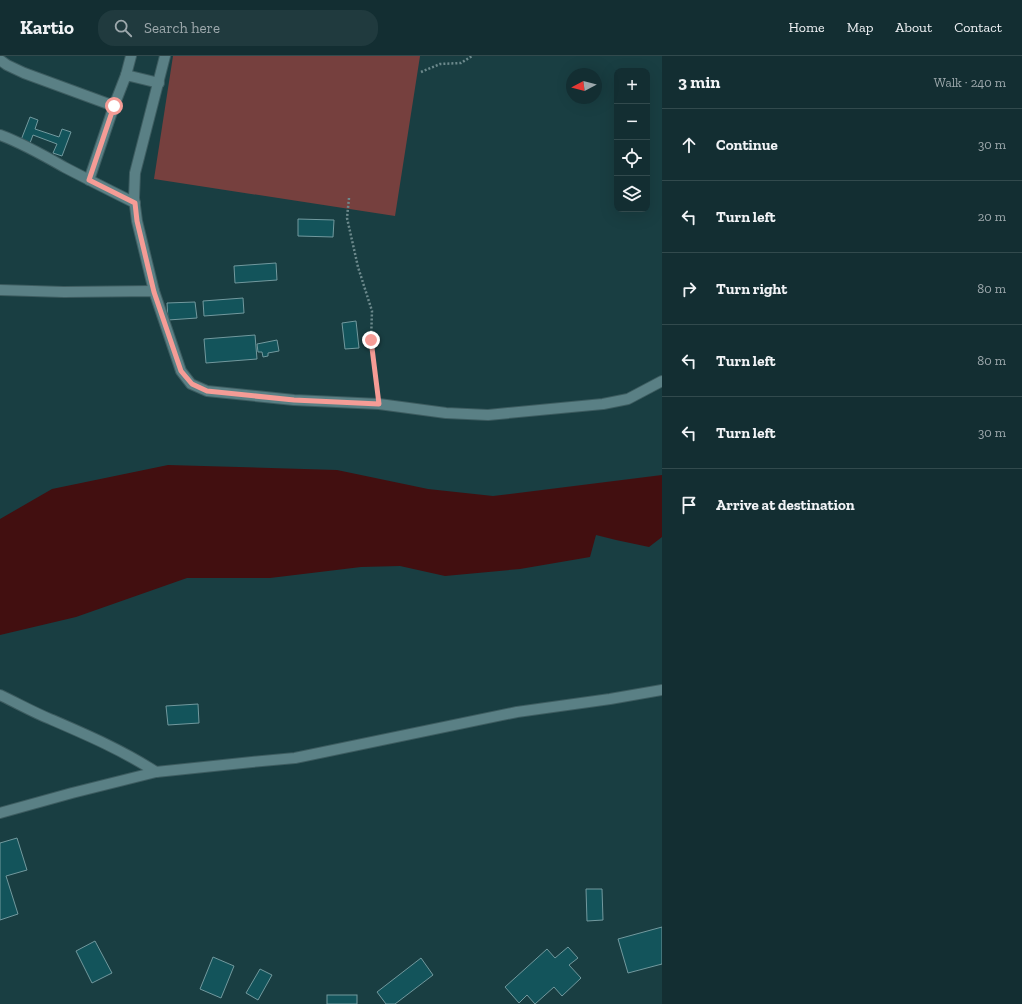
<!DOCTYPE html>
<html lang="en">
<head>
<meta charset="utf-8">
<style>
  :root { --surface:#132e32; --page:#203a3e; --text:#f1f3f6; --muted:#9da8ac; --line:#324a4d }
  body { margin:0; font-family:"Zilla Slab",serif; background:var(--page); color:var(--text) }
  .controls { position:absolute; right:12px; top:12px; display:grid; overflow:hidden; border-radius:8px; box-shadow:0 4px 16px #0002 }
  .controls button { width:36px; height:36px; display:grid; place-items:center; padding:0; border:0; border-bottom:1px solid var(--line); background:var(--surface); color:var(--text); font:20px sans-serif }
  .compass { position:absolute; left:566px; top:12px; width:36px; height:36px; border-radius:50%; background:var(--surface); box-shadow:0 4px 16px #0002; rotate:263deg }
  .stop { position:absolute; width:12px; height:12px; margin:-9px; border:3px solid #f59c96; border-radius:50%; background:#fff }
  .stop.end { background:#f59c96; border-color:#fff; box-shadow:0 1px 4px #0008 }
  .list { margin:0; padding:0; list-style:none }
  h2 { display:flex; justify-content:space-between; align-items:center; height:52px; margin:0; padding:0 16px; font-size:17px }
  h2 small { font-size:13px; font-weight:400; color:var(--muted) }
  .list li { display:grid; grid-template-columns:26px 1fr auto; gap:12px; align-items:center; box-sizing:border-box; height:72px; padding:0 16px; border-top:1px solid var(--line) }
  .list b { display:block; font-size:15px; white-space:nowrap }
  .list em { font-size:13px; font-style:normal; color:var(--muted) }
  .icon { flex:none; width:22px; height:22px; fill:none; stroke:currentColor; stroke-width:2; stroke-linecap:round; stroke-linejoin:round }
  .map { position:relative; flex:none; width:662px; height:948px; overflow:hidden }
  header { display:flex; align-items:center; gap:24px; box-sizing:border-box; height:56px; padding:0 20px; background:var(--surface); border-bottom:1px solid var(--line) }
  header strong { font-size:19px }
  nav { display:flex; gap:22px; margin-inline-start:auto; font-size:14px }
  .search { width:280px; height:36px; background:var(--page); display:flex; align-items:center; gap:10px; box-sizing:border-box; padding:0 14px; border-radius:16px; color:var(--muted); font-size:15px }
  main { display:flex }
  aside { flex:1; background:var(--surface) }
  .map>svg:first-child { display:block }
  .green { fill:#76403e }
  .water { fill:#420f10 }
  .building { fill:#13545b; stroke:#72999e }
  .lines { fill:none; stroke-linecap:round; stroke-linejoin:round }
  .street-casing { stroke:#3d5c60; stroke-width:12 }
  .path { stroke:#6c898c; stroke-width:2.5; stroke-dasharray:2 2; stroke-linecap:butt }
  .street { stroke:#5a8085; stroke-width:10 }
  .route { stroke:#f59c96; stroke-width:5 }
</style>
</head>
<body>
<header>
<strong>Kartio</strong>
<div class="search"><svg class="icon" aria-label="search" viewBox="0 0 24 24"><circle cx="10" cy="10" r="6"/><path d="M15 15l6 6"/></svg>Search here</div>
<nav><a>Home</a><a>Map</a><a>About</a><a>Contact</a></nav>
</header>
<main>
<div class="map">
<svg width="662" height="948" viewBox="0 0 662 948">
  <rect width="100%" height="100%" fill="#193e42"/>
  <polygon class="green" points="173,0 420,0 395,160 154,123"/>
  <polygon class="water" points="168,409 337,414 428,433 493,440 662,419 662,481 649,491 616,484 596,479 590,501 520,513 445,520 400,510 361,511 270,522 187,522 76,561 0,579 0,463 52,433"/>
  <g class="building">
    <polygon points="30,61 38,64 35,73 59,81 62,73 71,76 62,100 53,97 57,88 33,79 30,87 21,84"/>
    <polygon points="298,163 334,164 333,181 298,180"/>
    <polygon points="276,207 277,224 235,227 234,210"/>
    <polygon points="243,242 244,257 204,260 203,245"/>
    <polygon points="195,246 197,262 168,264 167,247"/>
    <polygon points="356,265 359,292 345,293 342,267"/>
    <polygon points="255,279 257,303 206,307 204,283"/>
    <polygon points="277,284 279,295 268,297 268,300 263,301 262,296 258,296 257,288"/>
    <polygon points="198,648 199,667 168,669 166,650"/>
    <polygon points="17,782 27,814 6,820 18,858 0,864 0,787"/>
    <polygon points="586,833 602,833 603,864 587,865"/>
    <polygon points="662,871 662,908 628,917 618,883"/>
    <polygon points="95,885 112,917 92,927 76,895"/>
    <polygon points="568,891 578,902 569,909 581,922 562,940 554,931 535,948 527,939 519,947 505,931 547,893 555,902"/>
    <polygon points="213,901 234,910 221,942 200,933"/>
    <polygon points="421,902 433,919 395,948 386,948 377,936"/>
    <polygon points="260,913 272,919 258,944 246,937"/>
    <rect x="327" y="939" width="30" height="9"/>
  </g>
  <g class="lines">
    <defs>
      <g id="street">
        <polyline points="0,4 7,9 24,17 114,50"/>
        <polyline points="126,19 131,0"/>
        <path d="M0,79C22,87 43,99 64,111C87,123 111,135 135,147"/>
        <polyline points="89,124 114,50 126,19 159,27"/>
        <polyline points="0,234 64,236 154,235 181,315 191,328 207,335 294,344 379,348 446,357 488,359 603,348 628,343 662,325"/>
        <polyline points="154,235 137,165 134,142 135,117 165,0"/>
        <path d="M0,639C17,647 33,656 50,663C87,679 122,694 156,716"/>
        <polyline points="0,757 72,737 156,716 252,706 295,702 517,656 610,643 662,634"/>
      </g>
    </defs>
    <use href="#street" class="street-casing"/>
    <g class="path">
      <polyline points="421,16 440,8 461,7 472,0"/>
      <polyline points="349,142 347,162 358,211 372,255 371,284 378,336"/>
    </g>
    <use href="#street" class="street"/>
  </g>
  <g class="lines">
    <polyline class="route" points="114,50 89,124 135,147 137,165 154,236 181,315 192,328 207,335 294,344 379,348 371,284"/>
  </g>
</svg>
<div class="controls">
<button>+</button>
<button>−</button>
<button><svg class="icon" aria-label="locate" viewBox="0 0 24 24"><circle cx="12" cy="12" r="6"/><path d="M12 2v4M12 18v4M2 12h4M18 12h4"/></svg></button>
<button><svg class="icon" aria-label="layers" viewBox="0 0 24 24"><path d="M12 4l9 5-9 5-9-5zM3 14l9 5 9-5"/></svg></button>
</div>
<svg class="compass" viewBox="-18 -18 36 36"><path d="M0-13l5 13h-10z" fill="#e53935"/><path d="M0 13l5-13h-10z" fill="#9da8ac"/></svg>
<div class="stop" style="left:114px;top:50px"></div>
<div class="stop end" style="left:371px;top:284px"></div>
</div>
<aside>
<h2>3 min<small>Walk · 240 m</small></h2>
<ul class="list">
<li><svg class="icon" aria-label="ahead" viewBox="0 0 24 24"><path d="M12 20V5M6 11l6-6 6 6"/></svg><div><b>Continue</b></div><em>30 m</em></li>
<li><svg class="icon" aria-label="left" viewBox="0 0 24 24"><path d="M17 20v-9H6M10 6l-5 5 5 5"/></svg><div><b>Turn left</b></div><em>20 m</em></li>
<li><svg class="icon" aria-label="right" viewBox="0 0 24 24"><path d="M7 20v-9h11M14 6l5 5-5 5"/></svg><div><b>Turn right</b></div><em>80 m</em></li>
<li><svg class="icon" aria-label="left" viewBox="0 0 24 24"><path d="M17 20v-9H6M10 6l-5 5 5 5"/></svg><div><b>Turn left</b></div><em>80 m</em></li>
<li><svg class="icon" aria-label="left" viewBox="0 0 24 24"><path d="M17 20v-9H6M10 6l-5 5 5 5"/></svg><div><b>Turn left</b></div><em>30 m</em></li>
<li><svg class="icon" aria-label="arrive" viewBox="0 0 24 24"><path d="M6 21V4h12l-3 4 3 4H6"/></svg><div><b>Arrive at destination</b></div></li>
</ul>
</aside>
</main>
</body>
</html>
